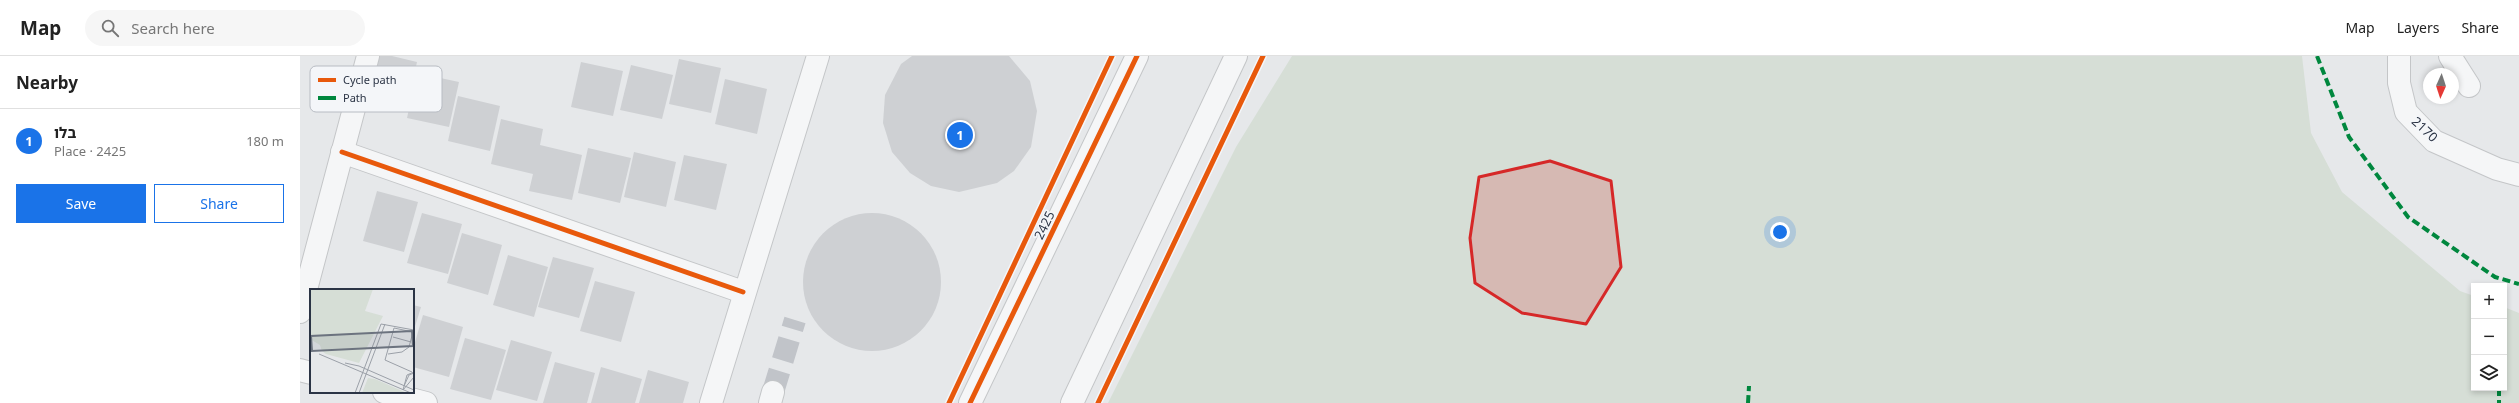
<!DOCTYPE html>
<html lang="en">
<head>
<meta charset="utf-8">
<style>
  :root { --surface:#fff; --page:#f6f6f6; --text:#222; --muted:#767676; --line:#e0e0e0; --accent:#1a73e8 }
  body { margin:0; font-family:"Noto Sans","Noto Sans Hebrew",sans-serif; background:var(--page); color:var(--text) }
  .controls { position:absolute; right:12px; bottom:12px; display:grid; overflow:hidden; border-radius:0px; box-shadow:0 2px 6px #0003 }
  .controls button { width:36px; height:36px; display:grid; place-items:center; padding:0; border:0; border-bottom:1px solid var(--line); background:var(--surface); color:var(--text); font:20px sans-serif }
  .compass { position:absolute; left:2123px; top:12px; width:36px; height:36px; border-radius:50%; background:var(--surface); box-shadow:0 2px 6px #0003; rotate:183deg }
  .you { position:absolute; left:1480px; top:176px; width:14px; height:14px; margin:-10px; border:3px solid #fff; border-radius:50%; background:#1a73e8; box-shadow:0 0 0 6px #1a73e833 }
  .badge { display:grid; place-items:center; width:26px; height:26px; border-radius:50%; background:var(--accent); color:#fff; font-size:13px; font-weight:700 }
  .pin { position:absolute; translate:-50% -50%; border:2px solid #fff; box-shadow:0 1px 4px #0006 }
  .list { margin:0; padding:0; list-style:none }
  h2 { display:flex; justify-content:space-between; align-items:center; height:52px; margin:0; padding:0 16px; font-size:17px }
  h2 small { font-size:13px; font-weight:400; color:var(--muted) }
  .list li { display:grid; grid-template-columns:26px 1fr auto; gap:12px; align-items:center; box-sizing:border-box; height:64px; padding:0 16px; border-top:1px solid var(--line) }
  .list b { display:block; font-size:15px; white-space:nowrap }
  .list p { margin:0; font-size:13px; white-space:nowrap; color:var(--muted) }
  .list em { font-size:13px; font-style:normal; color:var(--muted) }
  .actions { display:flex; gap:8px; padding:12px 16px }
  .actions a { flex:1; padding:9px 0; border:1px solid var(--accent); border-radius:0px; text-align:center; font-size:14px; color:var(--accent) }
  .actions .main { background:var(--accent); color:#fff }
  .icon { flex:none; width:22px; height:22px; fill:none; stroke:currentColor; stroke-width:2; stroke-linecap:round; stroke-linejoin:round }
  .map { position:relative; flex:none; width:2219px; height:347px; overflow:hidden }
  header { display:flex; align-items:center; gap:24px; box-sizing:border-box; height:56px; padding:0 20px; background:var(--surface); border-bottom:1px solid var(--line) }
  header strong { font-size:19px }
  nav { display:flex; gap:22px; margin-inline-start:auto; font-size:14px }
  .search { width:280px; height:36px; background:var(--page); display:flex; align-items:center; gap:10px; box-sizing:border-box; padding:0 14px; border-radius:22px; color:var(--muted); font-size:15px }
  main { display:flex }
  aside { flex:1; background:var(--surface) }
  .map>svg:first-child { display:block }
  .green { fill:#d6ded6 }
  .building { fill:#ced0d3 }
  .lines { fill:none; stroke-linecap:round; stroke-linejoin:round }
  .minor-tunnel { stroke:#c1c4c9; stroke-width:22; stroke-dasharray:22 11; stroke-linecap:butt }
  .minor-casing { stroke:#c4c6c8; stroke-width:24 }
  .minor { stroke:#f5f6f7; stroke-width:22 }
  .quiet { stroke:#00873e; stroke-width:4; stroke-dasharray:8 4; stroke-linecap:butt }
  .cycleway-casing { stroke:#f4f6f9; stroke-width:8 }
  .cycleway { stroke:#e8590c; stroke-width:5 }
  .marked { fill:#d62828; fill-opacity:0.2; stroke:#d62828; stroke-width:3; stroke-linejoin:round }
  .labels { text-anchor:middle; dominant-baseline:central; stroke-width:3.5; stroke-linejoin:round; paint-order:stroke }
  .street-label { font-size:13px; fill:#2b3445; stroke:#f4f6f9 }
  .inset-road { fill:none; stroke:#9ba0a8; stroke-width:1 }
  .view { fill:#6c737f; fill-opacity:0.15; stroke:#6c737f; stroke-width:2 }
  .inset-edge { fill:none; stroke:#2b3445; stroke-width:2 }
  .key { fill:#f4f6f9; stroke:#b8bcc3; stroke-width:1 }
  .key-label { font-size:11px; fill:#2b3445 }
</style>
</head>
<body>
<header>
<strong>Map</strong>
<div class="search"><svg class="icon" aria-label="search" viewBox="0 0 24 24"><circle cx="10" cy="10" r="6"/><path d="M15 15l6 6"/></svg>Search here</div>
<nav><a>Map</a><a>Layers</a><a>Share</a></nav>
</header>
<main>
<aside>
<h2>Nearby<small></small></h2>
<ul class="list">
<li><span class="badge">1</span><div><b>בלו</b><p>Place · 2425</p></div><em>180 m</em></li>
</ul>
<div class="actions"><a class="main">Save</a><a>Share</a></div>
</aside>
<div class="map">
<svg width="2219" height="347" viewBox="0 0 2219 347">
  <rect width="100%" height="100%" fill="#e6e8ea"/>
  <polygon class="green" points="992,0 2002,0 2011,77 2042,136 2160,235 2174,240 2174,332 2204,332 2204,251 2219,257 2219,347 808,347 936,91"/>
  <g class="building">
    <polygon points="74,0 92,0 117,6 107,51 65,41"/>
    <polygon points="612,0 709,0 730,25 737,55 731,91 714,115 697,127 659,136 631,130 610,117 592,96 583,67 585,39 601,8"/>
    <polygon points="379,3 421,12 411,57 369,48"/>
    <polygon points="281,6 323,15 313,60 271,51"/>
    <polygon points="331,9 373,19 362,63 320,54"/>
    <polygon points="117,17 159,26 149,71 107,62"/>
    <polygon points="425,23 467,33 457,78 415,68"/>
    <polygon points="158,40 200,50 190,95 148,85"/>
    <polygon points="201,63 243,73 240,89 282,99 272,144 229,135 233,118 191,108"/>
    <polygon points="288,92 331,102 320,147 278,137"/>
    <polygon points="334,96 376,106 366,151 324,141"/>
    <polygon points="384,99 427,108 416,154 374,144"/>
    <polygon points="77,135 118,146 104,196 63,185"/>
    <polygon points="122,157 162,168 148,218 107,207"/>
    <circle cx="572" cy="226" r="69"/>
    <polygon points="162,177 202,189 188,239 147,227"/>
    <polygon points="208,199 248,211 234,261 193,249"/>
    <polygon points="253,201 294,212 279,262 238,251"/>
    <polygon points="295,225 335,236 321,286 280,275"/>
    <polygon points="113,249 121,251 113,277"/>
    <polygon points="123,259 163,271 149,321 113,311 113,293"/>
    <polygon points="165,282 206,294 191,344 150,333"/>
    <polygon points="211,284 252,296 237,345 196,334"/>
    <polygon points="255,306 295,317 287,347 243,347"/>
    <polygon points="301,311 342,323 335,347 291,347"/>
    <polygon points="348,314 389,326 383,347 339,347"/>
  </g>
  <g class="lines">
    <polyline class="minor-tunnel" points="473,336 495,264"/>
    <defs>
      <g id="minor">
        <polyline points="2099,0 2099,27 2106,56 2134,85 2197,113 2219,119"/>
        <polyline points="2150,0 2169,30"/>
        <polyline points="42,96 443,236"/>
        <polyline points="0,256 68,0"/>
        <polyline points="0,314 11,317"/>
        <polyline points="84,336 126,347"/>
        <polyline points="411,347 518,0"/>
        <polyline points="470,347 473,336"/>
        <polyline points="670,347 837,0"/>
        <polyline points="772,347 936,0"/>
      </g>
    </defs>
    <use href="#minor" class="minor-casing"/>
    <use href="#minor" class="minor"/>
    <g class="quiet">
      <polyline points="2017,0 2049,81 2108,161 2195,221 2219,228"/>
      <polyline points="2199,332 2199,347"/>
      <polyline points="1448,347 1449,330"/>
    </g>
    <defs>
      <g id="cycleway">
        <polyline points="42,96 443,236"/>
        <polyline points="649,347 812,0"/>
        <polyline points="670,347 837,0"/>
        <polyline points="798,347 963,0"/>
      </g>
    </defs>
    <use href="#cycleway" class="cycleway-casing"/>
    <use href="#cycleway" class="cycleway"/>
  </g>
  <path class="marked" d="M1250,105L1311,125L1321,211L1286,268L1222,257L1175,227L1170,182L1179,121Z"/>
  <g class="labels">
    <g class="street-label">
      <text transform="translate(2125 73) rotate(43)">2170</text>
      <text transform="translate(744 169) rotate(-64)">2425</text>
    </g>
  </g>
  <g transform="translate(10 233)">
    <rect width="104" height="104" fill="#e6e8ea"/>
    <path d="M0,0H63L55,22L73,27L49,74L16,65L12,62L10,56L0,50ZM58,89L65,90L97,104H52Z" fill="#d6ded6"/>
    <path class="inset-road" d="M83,48L101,53M9,65L101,104M78,65L92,63L99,58L103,43M35,74L49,77L104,101M102,83L75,71L84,39L103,43M94,97L99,86L104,84M93,101L97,86L104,83M93,101L104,88M45,104L71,35L104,41M49,104L75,35"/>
    <path class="view" d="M102,42L103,57L2,62L1,47Z"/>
    <rect width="104" height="104" class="inset-edge"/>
  </g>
  <rect x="10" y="10" width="132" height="46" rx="6" class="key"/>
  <rect x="18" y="22" width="18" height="4" fill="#e8590c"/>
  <rect x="18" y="40" width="18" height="4" fill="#00873e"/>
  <g class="key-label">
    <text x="43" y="28">Cycle path</text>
    <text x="43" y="46">Path</text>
  </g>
</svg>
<div class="controls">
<button>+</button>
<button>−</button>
<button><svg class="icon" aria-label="layers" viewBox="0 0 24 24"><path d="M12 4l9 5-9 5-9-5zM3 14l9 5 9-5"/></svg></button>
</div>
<svg class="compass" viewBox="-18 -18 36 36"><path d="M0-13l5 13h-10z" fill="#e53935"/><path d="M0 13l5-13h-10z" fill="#767676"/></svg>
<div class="you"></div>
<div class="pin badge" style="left:660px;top:79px">1</div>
</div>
</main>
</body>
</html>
